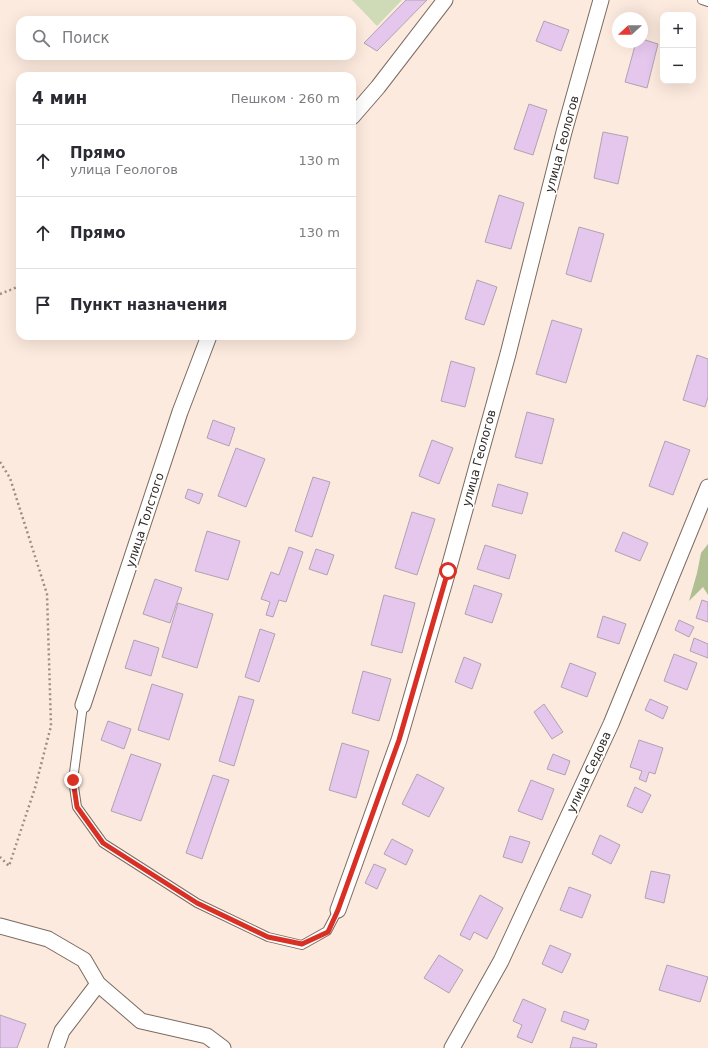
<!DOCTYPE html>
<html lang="ru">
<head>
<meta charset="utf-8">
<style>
  :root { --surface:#fff; --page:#f7f7f7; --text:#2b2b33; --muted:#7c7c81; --line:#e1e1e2 }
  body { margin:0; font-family:"DejaVu Sans",sans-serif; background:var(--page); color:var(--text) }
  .controls { position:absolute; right:12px; top:12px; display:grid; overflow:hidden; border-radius:8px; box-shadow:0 4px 16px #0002 }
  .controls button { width:36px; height:36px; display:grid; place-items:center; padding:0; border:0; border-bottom:1px solid var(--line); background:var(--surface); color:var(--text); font:20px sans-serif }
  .compass { position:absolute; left:612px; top:12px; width:36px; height:36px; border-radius:50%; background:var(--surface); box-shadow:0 4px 16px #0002; rotate:249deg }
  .stop { position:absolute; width:12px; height:12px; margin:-9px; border:3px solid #d93025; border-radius:50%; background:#fff }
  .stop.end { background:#d93025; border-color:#fff; box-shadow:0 1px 4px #0008 }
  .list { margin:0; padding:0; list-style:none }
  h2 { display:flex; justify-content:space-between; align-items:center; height:52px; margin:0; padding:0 16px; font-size:17px }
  h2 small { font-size:13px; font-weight:400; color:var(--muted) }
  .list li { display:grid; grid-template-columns:26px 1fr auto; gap:12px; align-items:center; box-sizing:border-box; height:72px; padding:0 16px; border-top:1px solid var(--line) }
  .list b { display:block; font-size:15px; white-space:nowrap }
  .list p { margin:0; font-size:13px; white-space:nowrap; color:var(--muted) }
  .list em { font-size:13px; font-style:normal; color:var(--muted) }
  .icon { flex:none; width:22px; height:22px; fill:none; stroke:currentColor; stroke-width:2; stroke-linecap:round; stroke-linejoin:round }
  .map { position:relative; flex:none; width:708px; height:1048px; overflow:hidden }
  .search { position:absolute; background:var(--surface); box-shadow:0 4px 16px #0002; left:16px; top:16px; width:340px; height:44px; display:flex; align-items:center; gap:10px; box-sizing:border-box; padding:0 14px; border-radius:12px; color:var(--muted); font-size:15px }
  .panel { position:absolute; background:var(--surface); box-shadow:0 4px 16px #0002; left:16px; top:72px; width:340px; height:268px; border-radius:12px }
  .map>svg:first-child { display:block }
  .green { fill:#cedbb6 }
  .forest { fill:#afbf92 }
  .building { fill:#e5c6ed; stroke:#afa3b2 }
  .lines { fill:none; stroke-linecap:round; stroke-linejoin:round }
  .service-casing { stroke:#7b6b60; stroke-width:10 }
  .minor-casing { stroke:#7b6b60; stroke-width:17 }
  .path { stroke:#9b8e86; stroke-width:2.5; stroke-dasharray:2 3; stroke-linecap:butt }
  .service { stroke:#fff; stroke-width:8 }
  .minor { stroke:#fff; stroke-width:15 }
  .route { stroke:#d93025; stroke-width:5 }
  .labels { text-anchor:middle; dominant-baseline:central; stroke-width:3.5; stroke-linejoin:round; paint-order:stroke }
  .street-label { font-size:12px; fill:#2f2924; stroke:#fff }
</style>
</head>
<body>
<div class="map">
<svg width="708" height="1048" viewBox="0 0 708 1048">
  <rect width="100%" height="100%" fill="#fdeade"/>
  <polygon class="green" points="352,0 402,0 377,26"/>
  <polygon class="forest" points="708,544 708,595 703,587 689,601 697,573 701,553"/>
  <g class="building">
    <polygon points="406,0 427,0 377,51 364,43"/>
    <polygon points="544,21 569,30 561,51 536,41"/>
    <polygon points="642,39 658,44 647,88 625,82 636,42 642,42"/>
    <polygon points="529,104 547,110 533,155 514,149"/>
    <polygon points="603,132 628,137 618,184 594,178"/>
    <polygon points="499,195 524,203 511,249 485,242"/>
    <polygon points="579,227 604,234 591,282 566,274"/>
    <polygon points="477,280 497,287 484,325 465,319"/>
    <polygon points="552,320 582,329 566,383 536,374"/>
    <polygon points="697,355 708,359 708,397 705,407 683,400"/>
    <polygon points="451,361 475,368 465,407 441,401"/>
    <polygon points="527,412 554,419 542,464 515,457"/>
    <polygon points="213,420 235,428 229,446 207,438"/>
    <polygon points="432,440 453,448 439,484 419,476"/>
    <polygon points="665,441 690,450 673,495 649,486"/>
    <polygon points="236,448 265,459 246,507 218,496"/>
    <polygon points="313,477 330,482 312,537 295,531"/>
    <polygon points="498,484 528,493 522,514 492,506"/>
    <polygon points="188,489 203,494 199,504 185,498"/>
    <polygon points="412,512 435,519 417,575 395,568"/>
    <polygon points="207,531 240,541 228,580 195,571"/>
    <polygon points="623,532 648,543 640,561 615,551"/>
    <polygon points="485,545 516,555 509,579 477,569"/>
    <polygon points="289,547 303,552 286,602 279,600 273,617 266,615 270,602 261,599 271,572 279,575"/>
    <polygon points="316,549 334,555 327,575 309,569"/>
    <polygon points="155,579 182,588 170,623 143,614"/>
    <polygon points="474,585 502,594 492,623 465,614"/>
    <polygon points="384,595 415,603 402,653 371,645"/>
    <polygon points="702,600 708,602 708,622 696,618"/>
    <polygon points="178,603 213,614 197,668 162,657"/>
    <polygon points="603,616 626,624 619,644 597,637"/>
    <polygon points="679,620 694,627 689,637 675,630"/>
    <polygon points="260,629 275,634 259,682 245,677"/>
    <polygon points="694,638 708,644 708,658 690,651"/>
    <polygon points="134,640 159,648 151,676 125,668"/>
    <polygon points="674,654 697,663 687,690 664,681"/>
    <polygon points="464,657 481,664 472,689 455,682"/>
    <polygon points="570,663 596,673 587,697 561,687"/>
    <polygon points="363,671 391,679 379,721 352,713"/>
    <polygon points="152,684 183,694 169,740 138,730"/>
    <polygon points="239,696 254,700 234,766 219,761"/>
    <polygon points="650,699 668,707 663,719 645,710"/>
    <polygon points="544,704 563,732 552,739 534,712"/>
    <polygon points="108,721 131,729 124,749 101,740"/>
    <polygon points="639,740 663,748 655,774 649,772 646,782 639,779 642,771 630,767"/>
    <polygon points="342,743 369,751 356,798 329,790"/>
    <polygon points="131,754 161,764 141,821 111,811"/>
    <polygon points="553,754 570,761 565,775 547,769"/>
    <polygon points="417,774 444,788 429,817 402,804"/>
    <polygon points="213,775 229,780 202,859 186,853"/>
    <polygon points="531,780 554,789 542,820 518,811"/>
    <polygon points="635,787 651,795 642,813 627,806"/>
    <polygon points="600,835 620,845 611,864 592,854"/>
    <polygon points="510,836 530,842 522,863 503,857"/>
    <polygon points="392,839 413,850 406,865 384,854"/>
    <polygon points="374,864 386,869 377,889 365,883"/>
    <polygon points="651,871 670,875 664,903 645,898"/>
    <polygon points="569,887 591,895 582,918 560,910"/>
    <polygon points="480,895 503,908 487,939 474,932 470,940 460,935"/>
    <polygon points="550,945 571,954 562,973 542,964"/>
    <polygon points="439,955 463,970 449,993 424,978"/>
    <polygon points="667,965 708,977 700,1002 659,990"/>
    <polygon points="523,999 546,1009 532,1043 517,1037 522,1025 513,1021"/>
    <polygon points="564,1011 589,1020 585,1030 561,1021"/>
    <polygon points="0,1015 26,1024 17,1048 0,1048"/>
    <polygon points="573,1037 597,1044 596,1048 570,1048"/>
  </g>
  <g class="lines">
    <defs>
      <g id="service">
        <polyline points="702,0 708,2"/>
        <polyline points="83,705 73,780 77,807 103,843 197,903 268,937 302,945 327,931 338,910"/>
      </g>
      <g id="minor">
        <polyline points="352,117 378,87 445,0"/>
        <polyline points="83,705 180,412 209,336"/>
        <polyline points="338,910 399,740 448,571 508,354 564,132 601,0"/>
        <polyline points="0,926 48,939 84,960 98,984 141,1021 207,1036 223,1048"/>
        <polyline points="56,1048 62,1031 98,984"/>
        <polyline points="452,1048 501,961 611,724 708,487"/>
      </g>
    </defs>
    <use href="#service" class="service-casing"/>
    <use href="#minor" class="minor-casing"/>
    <g class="path">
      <polyline points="0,294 20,286"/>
      <polyline points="0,462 10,478 47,594 51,726 35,788 9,866 0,857"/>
    </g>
    <use href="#service" class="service"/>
    <use href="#minor" class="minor"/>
  </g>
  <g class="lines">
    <polyline class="route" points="73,780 77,807 103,843 197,903 268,937 302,944 328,932 338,910 399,740 448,571"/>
  </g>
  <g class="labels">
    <g class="street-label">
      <text transform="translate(562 144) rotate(-75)">улица Геологов</text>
      <text transform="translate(479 458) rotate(-75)">улица Геологов</text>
      <text transform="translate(145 520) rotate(-72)">улица Толстого</text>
      <text transform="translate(589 772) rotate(-65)">улица Седова</text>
    </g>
  </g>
</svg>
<div class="controls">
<button>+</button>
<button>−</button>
</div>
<svg class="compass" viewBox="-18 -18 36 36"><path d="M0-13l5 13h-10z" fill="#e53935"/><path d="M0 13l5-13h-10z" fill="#7c7c81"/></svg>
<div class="stop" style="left:448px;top:571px"></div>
<div class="stop end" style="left:73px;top:780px"></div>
<div class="search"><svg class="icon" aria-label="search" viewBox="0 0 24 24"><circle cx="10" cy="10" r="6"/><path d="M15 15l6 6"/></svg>Поиск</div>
<section class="panel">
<h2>4 мин<small>Пешком · 260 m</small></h2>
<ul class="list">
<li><svg class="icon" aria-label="ahead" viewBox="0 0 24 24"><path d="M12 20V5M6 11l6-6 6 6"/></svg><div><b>Прямо</b><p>улица Геологов</p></div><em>130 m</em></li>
<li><svg class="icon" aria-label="ahead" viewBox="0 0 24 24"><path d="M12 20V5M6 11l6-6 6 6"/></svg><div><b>Прямо</b></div><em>130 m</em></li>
<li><svg class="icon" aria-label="arrive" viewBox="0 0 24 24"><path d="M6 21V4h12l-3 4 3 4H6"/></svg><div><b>Пункт назначения</b></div></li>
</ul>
</section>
</div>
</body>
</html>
